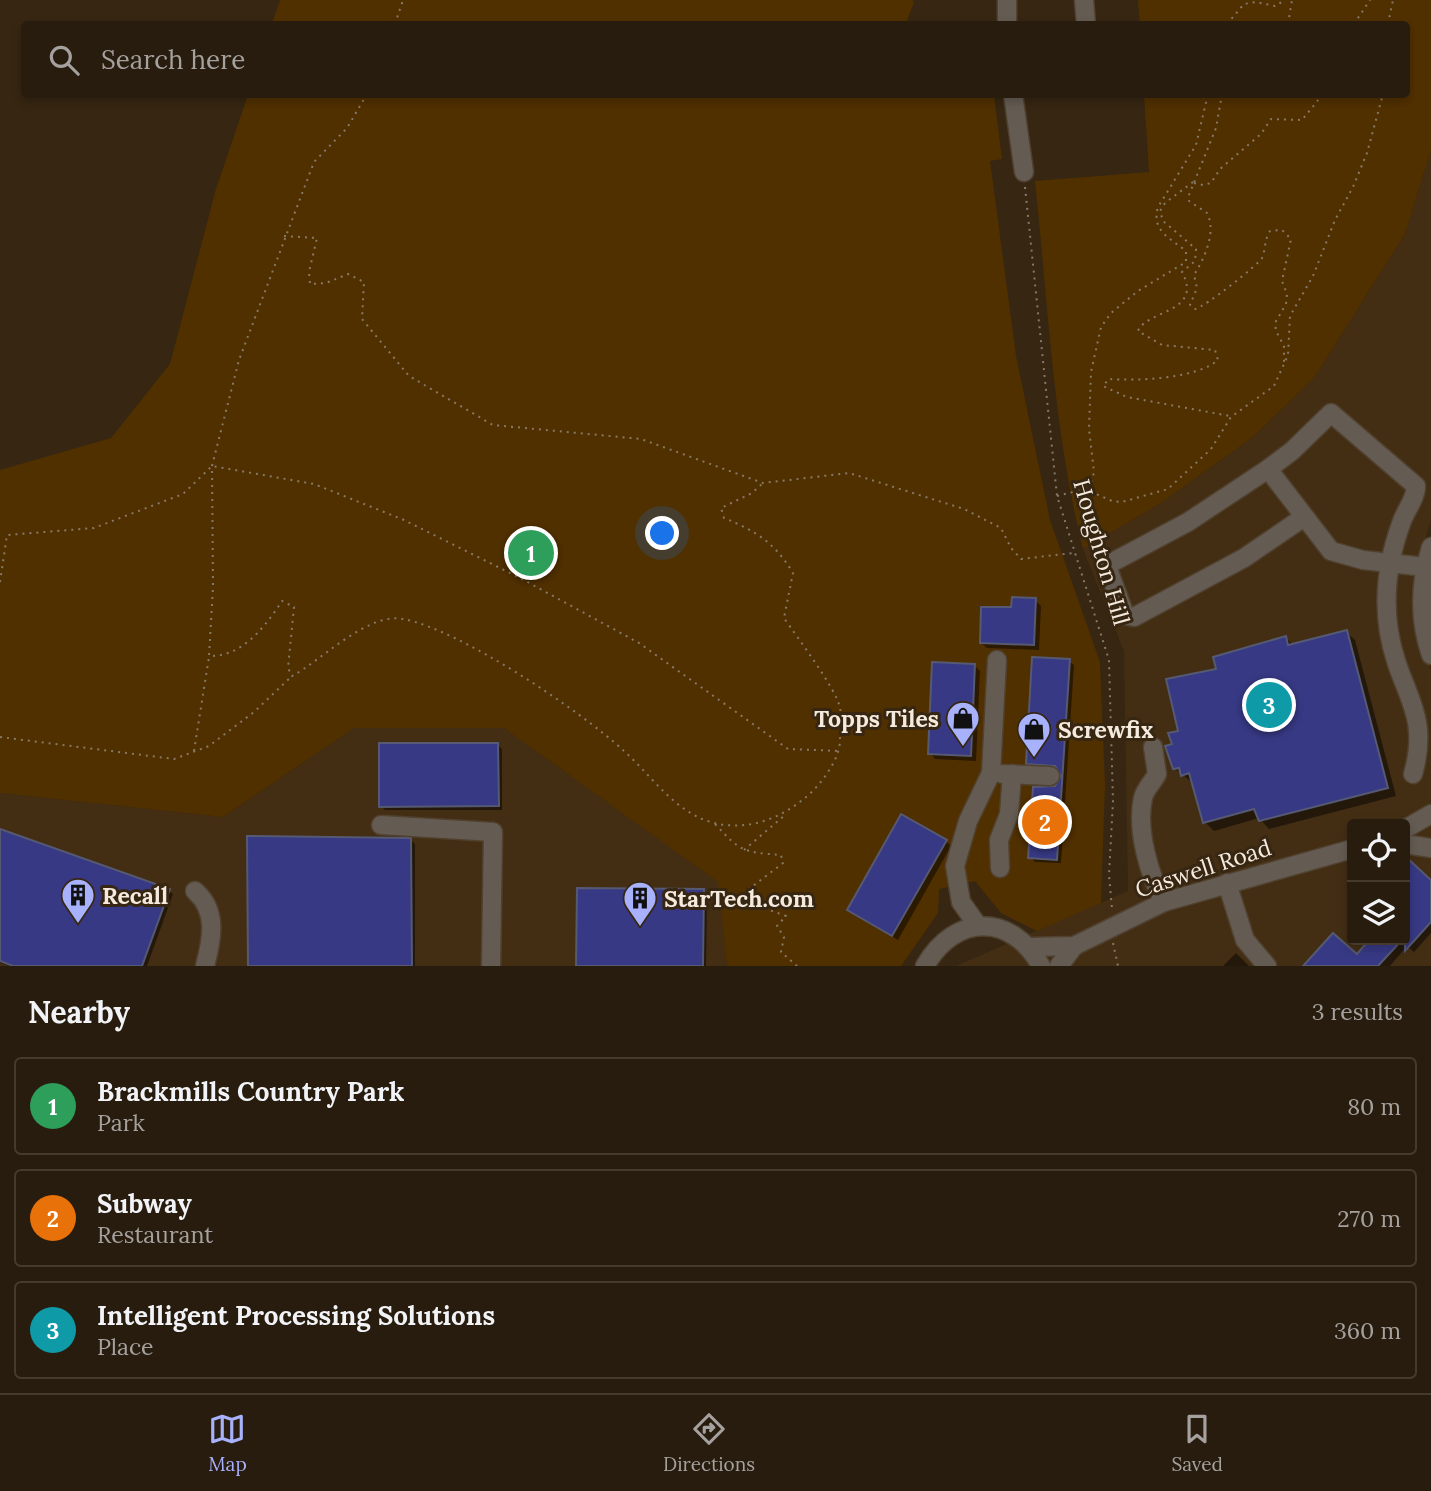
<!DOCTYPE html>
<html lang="en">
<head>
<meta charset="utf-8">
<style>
  :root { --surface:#281c0e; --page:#34291c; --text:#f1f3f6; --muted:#a5a19e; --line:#443a2e; --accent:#a7b1fc }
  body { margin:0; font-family:Lora,serif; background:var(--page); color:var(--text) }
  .controls { position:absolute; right:21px; bottom:21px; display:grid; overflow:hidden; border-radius:7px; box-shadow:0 4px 10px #0003 }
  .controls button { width:63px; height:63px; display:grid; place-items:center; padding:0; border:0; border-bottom:2px solid var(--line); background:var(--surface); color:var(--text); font:35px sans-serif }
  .you { position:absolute; left:663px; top:534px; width:24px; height:24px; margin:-18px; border:5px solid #fff; border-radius:50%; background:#1a73e8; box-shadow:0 0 0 10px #1a73e833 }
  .badge { display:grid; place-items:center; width:46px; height:46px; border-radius:50%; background:var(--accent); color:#fff; font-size:23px; font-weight:700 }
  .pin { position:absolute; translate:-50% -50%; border:4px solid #fff; box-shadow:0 2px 7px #0006 }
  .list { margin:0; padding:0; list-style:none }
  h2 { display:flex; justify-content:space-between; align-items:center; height:91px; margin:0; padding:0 28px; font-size:30px }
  h2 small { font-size:23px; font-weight:400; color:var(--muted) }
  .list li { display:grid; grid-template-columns:46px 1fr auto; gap:21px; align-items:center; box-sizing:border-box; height:98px; margin:0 14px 14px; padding:0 14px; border:2px solid var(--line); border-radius:7px }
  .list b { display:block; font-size:26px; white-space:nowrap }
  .list p { margin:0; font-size:23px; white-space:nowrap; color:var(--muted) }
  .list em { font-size:23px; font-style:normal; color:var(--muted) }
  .icon { flex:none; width:38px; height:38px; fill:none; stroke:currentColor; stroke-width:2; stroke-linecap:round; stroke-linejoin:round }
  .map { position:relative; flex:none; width:1431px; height:966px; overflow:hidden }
  .search { position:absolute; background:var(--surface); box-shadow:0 4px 10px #0003; left:21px; right:21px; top:21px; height:77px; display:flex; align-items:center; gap:18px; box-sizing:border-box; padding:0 24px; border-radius:7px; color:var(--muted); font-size:26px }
  .sheet { height:427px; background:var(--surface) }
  nav { display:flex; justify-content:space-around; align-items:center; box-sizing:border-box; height:98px; border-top:2px solid var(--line); background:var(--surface); font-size:19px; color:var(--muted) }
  nav a { display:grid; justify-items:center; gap:4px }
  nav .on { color:var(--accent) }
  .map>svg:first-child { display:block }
  .built { fill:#432e14; fill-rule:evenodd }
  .green { fill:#513000 }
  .shadow { fill:#0007 }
  .building { fill:#373984; stroke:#565972; stroke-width:2 }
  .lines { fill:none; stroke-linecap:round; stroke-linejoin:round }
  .minor-casing { stroke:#51412f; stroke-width:21 }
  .path { stroke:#877969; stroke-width:2; stroke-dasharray:2 5; stroke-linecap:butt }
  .minor { stroke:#645c53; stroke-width:18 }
  .labels { text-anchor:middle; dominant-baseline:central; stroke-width:6; stroke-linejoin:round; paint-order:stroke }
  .street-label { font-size:23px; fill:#f5eade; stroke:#362612 }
  .poi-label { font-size:23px; font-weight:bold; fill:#f5eade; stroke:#362612; text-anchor:start }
</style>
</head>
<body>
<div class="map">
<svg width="1431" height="966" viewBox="0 0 1431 966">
  <rect width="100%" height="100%" fill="#362612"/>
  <g class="built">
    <path d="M1431,150V519L1413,584L1418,637L1431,671V966H956L1128,891L1124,651L1083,549L1161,503L1253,437L1314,378L1405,234ZM1352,824H1405V940H1352Z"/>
    <polygon points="354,728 504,728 719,882 727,966 0,966 0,793 223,817"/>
  </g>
  <g class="green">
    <polygon points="280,0 912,0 914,2 906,24 272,24"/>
    <path d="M1138,0H1431V150L1405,234L1314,378L1253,437L1161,503L1083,549C1053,429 1048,303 1035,181L1149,172L1144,95L1406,94V24H1140Z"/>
    <polygon points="248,95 994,95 1002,159 990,161 1016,356 1050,520 1100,662 1105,785 1101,903 1037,931 1001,913 975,881 939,889 938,913 901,966 727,966 718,882 504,728 354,728 223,817 0,793 0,470 111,438 170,364 216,189"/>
  </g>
  <g class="shadow">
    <polygon points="1035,600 1041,606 1039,650 987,648 981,643 1013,609"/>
    <polygon points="1346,632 1355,640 1396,796 1269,829 1259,818 1214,831 1205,822 1193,783 1174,768 1174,745 1218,670 1286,638 1294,646"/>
    <polygon points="1069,661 1074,665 1061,863 1035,862 1030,857 1056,788 1063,776 1060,770 1033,768 1028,763"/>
    <polygon points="974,665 980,671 976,761 935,759 930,753"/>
    <polygon points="498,745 502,749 502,810 385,810 381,806"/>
    <polygon points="0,831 169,891 173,894 147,966 9,966 0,963"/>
    <polygon points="411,840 415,844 415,966 250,966"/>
    <polygon points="946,841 951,846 898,940 849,910"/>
    <polygon points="1406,860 1431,882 1431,933 1414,952 1407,946 1390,966 1305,966 1357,956 1371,940 1405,940"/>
    <polygon points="703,891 707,895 706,966 578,966"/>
    <polygon points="1236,953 1249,966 1223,966"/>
  </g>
  <g class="building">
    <polygon points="1012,597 1036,598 1034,645 980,643 981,607 1011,607"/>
    <polygon points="1347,630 1388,788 1259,821 1254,809 1203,823 1189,773 1181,776 1179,768 1173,769 1165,746 1172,744 1168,733 1178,731 1166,679 1216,669 1213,657 1286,636 1288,645"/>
    <polygon points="1032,657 1070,659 1057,860 1028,858 1033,787 1055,786 1061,776 1055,766 1026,764"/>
    <polygon points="932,662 975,664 971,756 928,754"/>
    <polygon points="379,743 498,743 499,806 379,807"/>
    <polygon points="901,814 947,840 892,936 847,910"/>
    <polygon points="0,829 170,889 142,966 13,966 0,961"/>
    <polygon points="247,836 411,838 412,966 248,966"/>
    <polygon points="1405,856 1431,880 1431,922 1405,951"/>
    <polygon points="577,888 704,889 703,966 576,966"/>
    <polygon points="1333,933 1357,954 1369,940 1402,940 1378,966 1303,966"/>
  </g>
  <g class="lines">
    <defs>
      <g id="minor">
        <polyline points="1007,0 1007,24"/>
        <polyline points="1084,0 1086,24"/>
        <polyline points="1013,94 1024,172"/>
        <path d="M1268,469L1292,451L1331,413L1416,486C1416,498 1406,510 1402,521C1389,556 1383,595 1389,632C1399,693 1431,710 1413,774"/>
        <polyline points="1304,517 1244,558 1134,617 1125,615 1108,569 1111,563 1188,522 1268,469 1331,551 1363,560 1425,567"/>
        <path d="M1431,547C1420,582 1419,620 1431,655"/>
        <path d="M1153,747L1157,774C1153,782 1145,789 1143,798C1136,829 1149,875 1164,902"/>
        <polyline points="1002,774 1050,776"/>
        <polyline points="381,825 493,832 491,966"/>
        <polyline points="1405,829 1431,814"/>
        <polyline points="1405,844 1431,848"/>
        <polyline points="1000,868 999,840 1009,814 1012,774"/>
        <polyline points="1227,883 1245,940 1267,966"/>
        <path d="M195,891C218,911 212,939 205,966"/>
        <polyline points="978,926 961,902 955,866 968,821 991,773 997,660"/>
        <polyline points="1030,947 1074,946 1164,902 1352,849"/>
        <path d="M925,966C955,913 1012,913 1041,966"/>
        <polyline points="1059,966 1074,946"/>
      </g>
    </defs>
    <use href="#minor" class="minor-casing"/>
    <g class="path">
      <polyline points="395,24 403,0"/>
      <polyline points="1227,24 1244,4 1256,2 1275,6 1285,0"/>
      <polyline points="1288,24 1292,0"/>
      <polyline points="1354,24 1370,0"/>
      <polyline points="1388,24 1393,0"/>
      <path d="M367,94L347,128L314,162L239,360L212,466L213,587L209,656C242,657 265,627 282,601L294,607L288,668L292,676C322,660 368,612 403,619C459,629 581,711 624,751C652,776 675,813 714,823C748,831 780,819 806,797C821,785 840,759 840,740C840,730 842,717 840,708C837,690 797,637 784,618L793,573C775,543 756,531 724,518L721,508L752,493L763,483"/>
      <polyline points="1196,94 1205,98"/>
      <path d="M1222,94L1216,128L1189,195V201L1207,213C1217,232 1204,259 1194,275L1197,288L1190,305L1195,309C1205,307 1258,265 1262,258C1266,249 1264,240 1270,231L1282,230L1291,239L1282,281L1287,294L1286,304L1275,323L1276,331L1284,346V362"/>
      <path d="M1193,182L1165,203L1160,211L1163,221L1196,249L1195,261L1182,272C1204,313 1146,310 1138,331L1162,345L1215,350L1218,360C1196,379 1137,381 1109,379L1103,386L1127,397L1230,416"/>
      <polyline points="1194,183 1203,185 1211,183 1220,169 1261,134 1271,119 1302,120 1323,94"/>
      <polyline points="1025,187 1057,496 1109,660 1113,801 1109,875 1112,909"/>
      <polyline points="284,236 317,238 309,272 310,284 326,283 348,274 364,282 362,319 409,376 493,425 641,439 763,483 849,473 964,509 1001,528 1011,548 1021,559 1073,553"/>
      <path d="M1090,489L1094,472L1089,429L1091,372L1101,327L1111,313L1138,291L1186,262V251C1170,238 1151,231 1158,207L1196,145L1208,94"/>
      <polyline points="1057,496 1085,489 1112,501 1122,502 1168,489 1211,449 1231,417 1274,386 1288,355 1290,316 1313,276 1335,220 1353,187 1367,153 1383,94"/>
      <polyline points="0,582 7,535 94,528 183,494 212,466 314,484 404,520 522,579 639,643 788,749 839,751"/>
      <polyline points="0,737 174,759 209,746 254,712 292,676"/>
      <polyline points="194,751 209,657"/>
      <path d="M715,824C741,852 743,852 781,855L783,863L745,892L747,902L786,916L777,926L784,937L781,952L797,966"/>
      <polyline points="744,850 785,815"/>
      <polyline points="1113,943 1118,966"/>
    </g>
    <use href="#minor" class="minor"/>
  </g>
  <defs>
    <symbol id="shop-pin" viewBox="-11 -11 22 30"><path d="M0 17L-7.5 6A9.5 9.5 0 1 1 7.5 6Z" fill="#a7b1fc" stroke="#362612"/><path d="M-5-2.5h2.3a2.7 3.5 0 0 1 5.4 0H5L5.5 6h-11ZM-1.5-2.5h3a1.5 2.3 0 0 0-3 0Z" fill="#111"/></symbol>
    <symbol id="building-pin" viewBox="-11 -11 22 30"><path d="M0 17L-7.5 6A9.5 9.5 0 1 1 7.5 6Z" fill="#a7b1fc" stroke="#362612"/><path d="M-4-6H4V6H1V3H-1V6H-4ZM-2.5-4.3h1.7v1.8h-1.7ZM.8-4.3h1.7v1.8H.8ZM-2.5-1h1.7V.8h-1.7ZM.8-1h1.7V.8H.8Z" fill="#111"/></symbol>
  </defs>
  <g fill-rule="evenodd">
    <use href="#shop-pin" x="944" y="699" width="38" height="52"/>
    <use href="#shop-pin" x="1015" y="710" width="38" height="52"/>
    <use href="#building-pin" x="59" y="876" width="38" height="52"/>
    <use href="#building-pin" x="621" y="879" width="38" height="52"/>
  </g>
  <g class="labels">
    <g class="street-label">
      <text transform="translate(1102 552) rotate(74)">Houghton Hill</text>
      <text transform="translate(1203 868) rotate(-18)">Caswell Road</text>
    </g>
    <g class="poi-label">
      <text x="939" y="718" text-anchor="end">Topps Tiles</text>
      <text x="1058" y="729">Screwfix</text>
      <text x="102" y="895">Recall</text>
      <text x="664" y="898">StarTech.com</text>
    </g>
  </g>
</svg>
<div class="controls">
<button><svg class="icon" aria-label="locate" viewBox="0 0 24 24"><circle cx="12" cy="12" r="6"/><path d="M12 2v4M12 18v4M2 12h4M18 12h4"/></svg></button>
<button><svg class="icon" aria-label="layers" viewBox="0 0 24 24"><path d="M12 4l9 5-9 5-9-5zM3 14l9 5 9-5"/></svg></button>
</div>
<div class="you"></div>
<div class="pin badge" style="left:531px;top:553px;background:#2e9e5b">1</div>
<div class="pin badge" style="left:1045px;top:822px;background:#e8710a">2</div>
<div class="pin badge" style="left:1269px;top:705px;background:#0f9aa8">3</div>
<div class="search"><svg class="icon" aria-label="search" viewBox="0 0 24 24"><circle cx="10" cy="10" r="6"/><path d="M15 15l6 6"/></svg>Search here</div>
</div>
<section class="sheet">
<h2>Nearby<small>3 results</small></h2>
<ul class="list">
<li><span class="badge" style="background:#2e9e5b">1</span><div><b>Brackmills Country Park</b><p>Park</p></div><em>80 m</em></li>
<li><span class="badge" style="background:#e8710a">2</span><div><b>Subway</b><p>Restaurant</p></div><em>270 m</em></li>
<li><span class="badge" style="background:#0f9aa8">3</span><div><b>Intelligent Processing Solutions</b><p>Place</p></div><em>360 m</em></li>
</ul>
</section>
<nav>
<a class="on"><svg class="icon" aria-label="map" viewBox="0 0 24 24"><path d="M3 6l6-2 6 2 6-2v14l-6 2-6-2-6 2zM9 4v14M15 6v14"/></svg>Map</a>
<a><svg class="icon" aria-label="directions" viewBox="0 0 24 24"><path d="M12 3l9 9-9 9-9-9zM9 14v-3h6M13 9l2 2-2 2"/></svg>Directions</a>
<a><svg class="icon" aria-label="saved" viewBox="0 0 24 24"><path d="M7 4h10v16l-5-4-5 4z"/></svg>Saved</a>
</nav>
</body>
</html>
